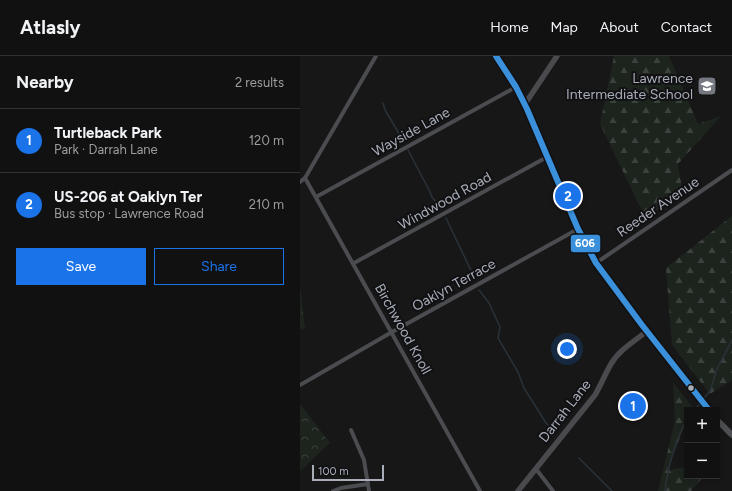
<!DOCTYPE html>
<html lang="en">
<head>
<meta charset="utf-8">
<style>
  :root { --surface:#111; --page:#1e1f1f; --text:#f1f3f6; --muted:#9c9d9f; --line:#303131; --accent:#1a73e8 }
  body { margin:0; font-family:Figtree,sans-serif; background:var(--page); color:var(--text) }
  .controls { position:absolute; right:12px; bottom:12px; display:grid; overflow:hidden; border-radius:0px; box-shadow:0 2px 6px #0003 }
  .controls button { width:36px; height:36px; display:grid; place-items:center; padding:0; border:0; border-bottom:1px solid var(--line); background:var(--surface); color:var(--text); font:20px sans-serif }
  .scale { position:absolute; left:12px; bottom:10px; width:72px; box-sizing:border-box; padding-left:4px; border:2px solid #a8adb8; border-top:0; font-size:11px; line-height:14px; white-space:nowrap; color:#a8adb8; -webkit-text-stroke:3px #111113; paint-order:stroke }
  .you { position:absolute; left:267px; top:293px; width:14px; height:14px; margin:-10px; border:3px solid #fff; border-radius:50%; background:#1a73e8; box-shadow:0 0 0 6px #1a73e833 }
  .badge { display:grid; place-items:center; width:26px; height:26px; border-radius:50%; background:var(--accent); color:#fff; font-size:13px; font-weight:700 }
  .pin { position:absolute; translate:-50% -50%; border:2px solid #fff; box-shadow:0 1px 4px #0006 }
  .list { margin:0; padding:0; list-style:none }
  h2 { display:flex; justify-content:space-between; align-items:center; height:52px; margin:0; padding:0 16px; font-size:17px }
  h2 small { font-size:13px; font-weight:400; color:var(--muted) }
  .list li { display:grid; grid-template-columns:26px 1fr auto; gap:12px; align-items:center; box-sizing:border-box; height:64px; padding:0 16px; border-top:1px solid var(--line) }
  .list b { display:block; font-size:15px; white-space:nowrap }
  .list p { margin:0; font-size:13px; white-space:nowrap; color:var(--muted) }
  .list em { font-size:13px; font-style:normal; color:var(--muted) }
  .actions { display:flex; gap:8px; padding:12px 16px }
  .actions a { flex:1; padding:9px 0; border:1px solid var(--accent); border-radius:0px; text-align:center; font-size:14px; color:var(--accent) }
  .actions .main { background:var(--accent); color:#fff }
  .map { position:relative; flex:none; width:432px; height:435px; overflow:hidden }
  header { display:flex; align-items:center; gap:24px; box-sizing:border-box; height:56px; padding:0 20px; background:var(--surface); border-bottom:1px solid var(--line) }
  header strong { font-size:19px }
  nav { display:flex; gap:22px; margin-inline-start:auto; font-size:14px }
  main { display:flex }
  aside { flex:1; background:var(--surface) }
  .map>svg:first-child { display:block }
  .forest { fill:url(#forest-firs) }
  .park { fill:url(#park-crowns) }
  .lines { fill:none; stroke-linecap:round; stroke-linejoin:round }
  .stream { stroke:#2a3239; stroke-width:1.5 }
  .street { stroke:#4b4c50; stroke-width:4 }
  .secondary { stroke:#4a4a4e; stroke-width:5.5 }
  .primary { stroke:#4d4f52; stroke-width:6 }
  .bus-1-casing { stroke:#111113; stroke-width:9 }
  .bus-1 { stroke:#3a90db; stroke-width:6 }
  .bus-dot { fill:#a8adb8; stroke:#111113; stroke-width:1.5 }
  .labels { text-anchor:middle; dominant-baseline:central; stroke-width:4; stroke-linejoin:round; paint-order:stroke }
  .poi-label { font-size:14px; fill:#a8adb8; stroke:#111113; text-anchor:end }
  .street-label { font-size:14px; fill:#a8adb8; stroke:#111113 }
  .line-badge { stroke:#111113; stroke-width:1.5 }
  .badge-label { font-size:11px; text-anchor:middle; font-weight:bold; fill:#fff }
</style>
</head>
<body>
<header>
<strong>Atlasly</strong>
<nav><a>Home</a><a>Map</a><a>About</a><a>Contact</a></nav>
</header>
<main>
<aside>
<h2>Nearby<small>2 results</small></h2>
<ul class="list">
<li><span class="badge">1</span><div><b>Turtleback Park</b><p>Park · Darrah Lane</p></div><em>120 m</em></li>
<li><span class="badge">2</span><div><b>US-206 at Oaklyn Ter</b><p>Bus stop · Lawrence Road</p></div><em>210 m</em></li>
</ul>
<div class="actions"><a class="main">Save</a><a>Share</a></div>
</aside>
<div class="map">
<svg width="432" height="435" viewBox="0 0 432 435">
  <defs>
    <pattern id="forest-firs" width="22" height="20" patternUnits="userSpaceOnUse"><rect width="22" height="20" fill="#1d241e"/><path d="M5 1l3.5 6h-7zM16 11l3.5 6h-7z" fill="#3b413d"/></pattern>
    <pattern id="park-crowns" width="20" height="18" patternUnits="userSpaceOnUse"><rect width="20" height="18" fill="#1d241e"/><path d="M2 6a3 3 0 1 1 6 0M12 15a3 3 0 1 1 6 0" fill="none" stroke="#3b413d"/></pattern>
  </defs>
  <rect width="100%" height="100%" fill="#171717"/>
  <g class="forest">
    <polygon points="314,0 369,0 398,68 421,60 378,108 383,139 345,161 300,68"/>
    <polygon points="432,160 432,324 410,338 372,289 366,212"/>
    <polygon points="373,326 395,354 387,354 387,368 384,371 367,415 384,411 387,413 387,420 404,420 391,435 358,435 375,365"/>
  </g>
  <g class="park">
    <polygon points="0,231 5,272 0,274"/>
    <polygon points="0,348 30,387 0,415"/>
  </g>
  <g class="lines">
    <g class="stream">
      <polyline points="83,47 85,54 104,86"/>
      <polyline points="108,94 129,134 132,141 141,153"/>
      <polyline points="146,162 175,223"/>
      <polyline points="179,234 189,247 200,271 198,282 218,316 224,332 246,367 255,375"/>
      <polyline points="403,343 410,335 417,313 432,284"/>
      <polyline points="395,354 401,346"/>
      <polyline points="279,402 312,435"/>
      <path d="M365,435C367,415 376,381 387,364"/>
    </g>
    <g class="street">
      <polyline points="5,122 180,435"/>
      <polyline points="0,126 5,122 76,0"/>
      <polyline points="16,141 216,31"/>
      <polyline points="54,207 247,101"/>
      <polyline points="296,207 432,114"/>
      <polyline points="0,329 92,276 278,173"/>
      <polyline points="51,374 64,404 69,435"/>
      <polyline points="236,413 253,435"/>
      <polyline points="33,435 41,432 68,428"/>
    </g>
    <g class="secondary">
      <polyline points="225,48 257,0"/>
      <path d="M218,435L295,339C301,329 305,318 311,308C319,294 335,285 347,275"/>
    </g>
    <g class="primary">
      <polyline points="196,0 216,31 227,53 278,173 296,207 342,269 409,354"/>
      <polyline points="417,364 432,379"/>
    </g>
    <defs>
      <polyline id="bus-1" points="196,0 216,31 227,53 278,173 296,207 342,269 409,354"/>
    </defs>
    <use href="#bus-1" class="bus-1-casing"/>
    <use href="#bus-1" class="bus-1"/>
  </g>
  <defs>
    <symbol id="school-square" viewBox="-11 -11 22 22"><rect x="-9" y="-9" width="18" height="18" rx="4" fill="#757880" stroke="#111113"/><path d="M0-5L7-2L0 1L-7-2ZM-4 1L0 2.5L4 1V4Q0 6-4 4Z" fill="#fff"/></symbol>
  </defs>
  <g fill-rule="evenodd">
    <use href="#school-square" x="396" y="19" width="22" height="22"/>
  </g>
  <circle class="bus-dot" cx="391" cy="332" r="3.5"/>
  <g class="labels">
    <g class="poi-label">
      <text x="393" y="22">Lawrence<tspan x="393" dy="16">Intermediate School</tspan></text>
    </g>
    <g class="street-label">
      <text transform="translate(111 76) rotate(-29)">Wayside Lane</text>
      <text transform="translate(145 145) rotate(-29)">Windwood Road</text>
      <text transform="translate(358 151) rotate(-34)">Reeder Avenue</text>
      <text transform="translate(154 229) rotate(-29)">Oaklyn Terrace</text>
      <text transform="translate(103 273) rotate(61)">Birchwood Knoll</text>
      <text transform="translate(265 355) rotate(-52)">Darrah Lane</text>
    </g>
  </g>
  <rect class="line-badge" x="270" y="178" width="31" height="19" rx="4" fill="#3a90db"/>
  <g class="badge-label">
    <text x="285" y="191">606</text>
  </g>
</svg>
<div class="controls">
<button>+</button>
<button>−</button>
</div>
<div class="scale">100 m</div>
<div class="you"></div>
<div class="pin badge" style="left:333px;top:350px">1</div>
<div class="pin badge" style="left:268px;top:140px">2</div>
</div>
</main>
</body>
</html>
